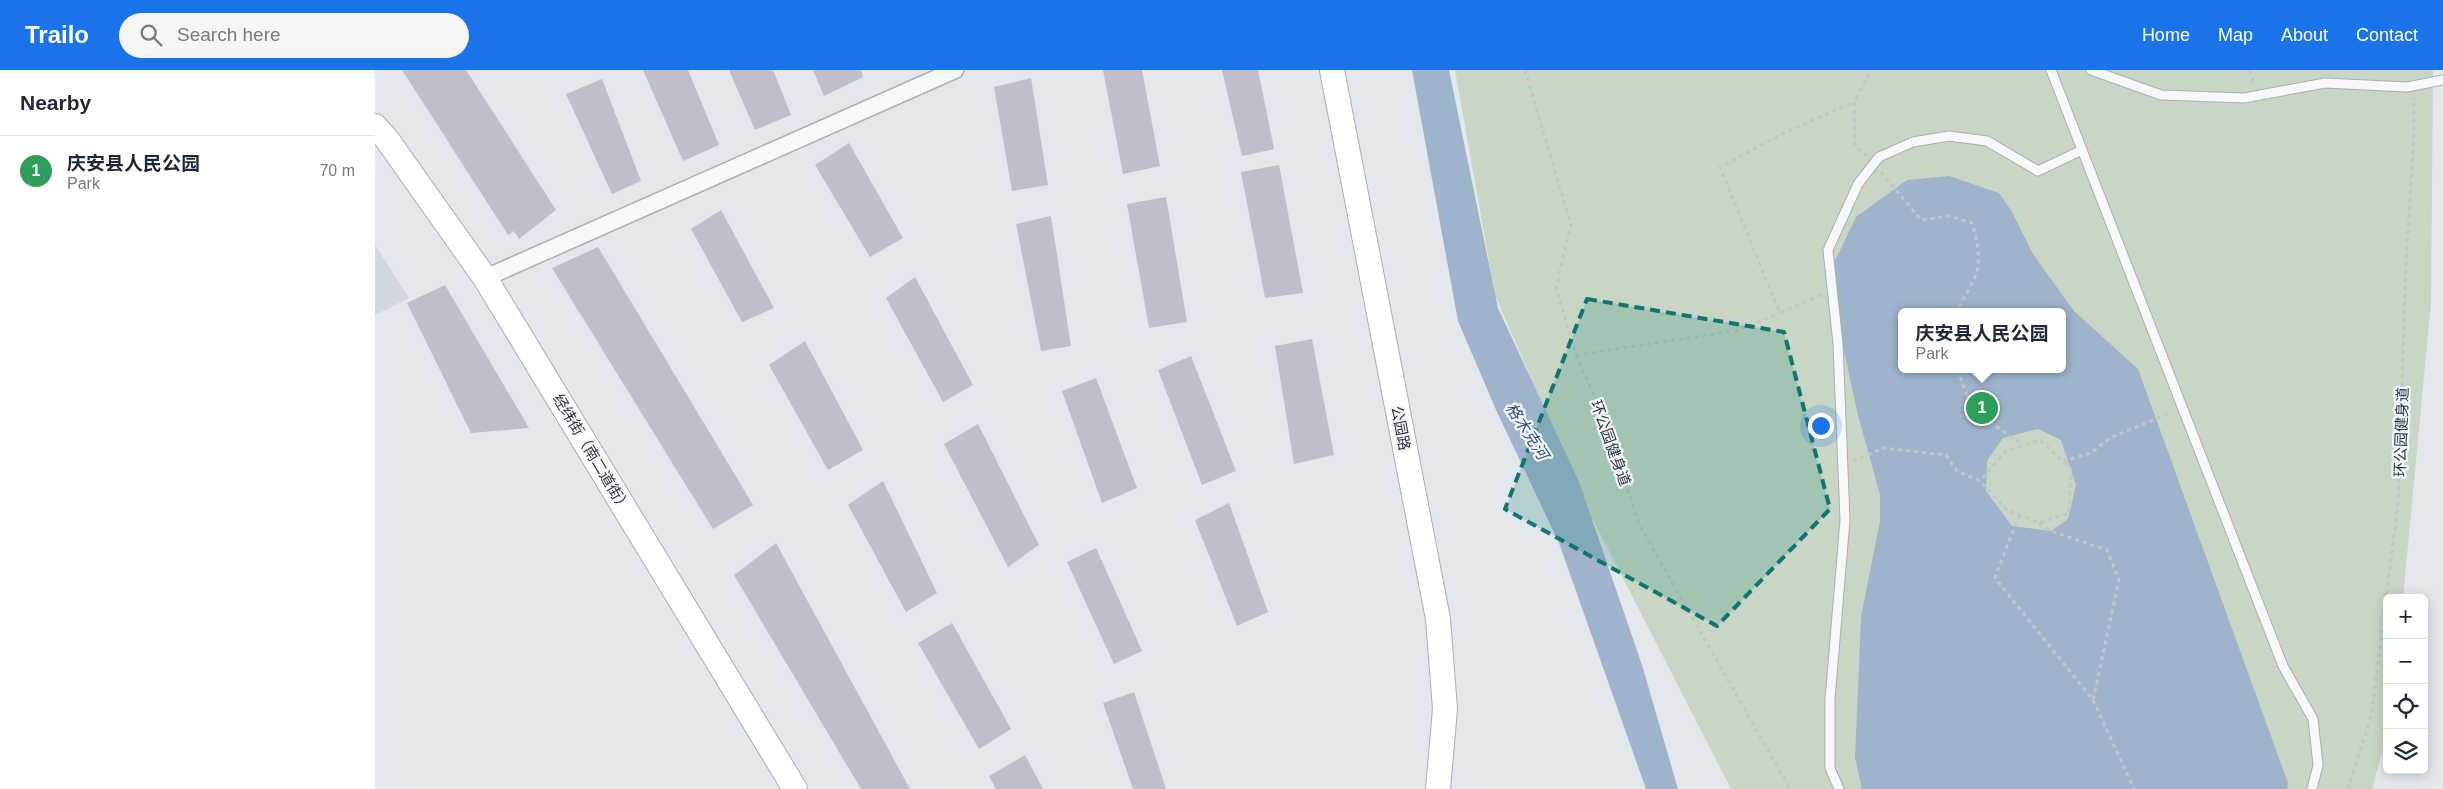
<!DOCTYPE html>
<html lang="en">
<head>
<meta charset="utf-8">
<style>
  :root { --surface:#fff; --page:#f6f6f7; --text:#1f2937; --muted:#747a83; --line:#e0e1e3; --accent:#1a73e8 }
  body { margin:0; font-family:Arial,"Noto Sans SC",sans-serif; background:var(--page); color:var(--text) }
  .controls { position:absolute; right:15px; bottom:15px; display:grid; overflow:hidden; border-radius:8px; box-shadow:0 2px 12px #0003 }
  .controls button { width:45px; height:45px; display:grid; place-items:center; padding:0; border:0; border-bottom:1px solid var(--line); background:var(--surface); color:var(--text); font:25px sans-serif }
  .you { position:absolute; left:1445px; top:355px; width:18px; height:18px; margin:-12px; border:4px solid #fff; border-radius:50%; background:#1a73e8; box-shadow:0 0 0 8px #1a73e833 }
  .badge { display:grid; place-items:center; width:32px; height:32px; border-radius:50%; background:var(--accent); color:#fff; font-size:16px; font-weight:700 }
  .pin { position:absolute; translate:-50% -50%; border:2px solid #fff; box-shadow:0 1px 5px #0006 }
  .popup { position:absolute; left:1523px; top:238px; width:168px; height:65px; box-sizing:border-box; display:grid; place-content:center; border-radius:8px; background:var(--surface); filter:drop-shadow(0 1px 4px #0005); font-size:16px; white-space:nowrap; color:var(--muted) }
  .popup b { font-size:19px; color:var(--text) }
  .popup::after { content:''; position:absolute; left:50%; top:100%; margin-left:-10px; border:10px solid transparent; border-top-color:var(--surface) }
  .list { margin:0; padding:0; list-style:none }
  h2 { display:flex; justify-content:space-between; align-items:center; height:65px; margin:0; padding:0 20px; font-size:21px }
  h2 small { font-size:16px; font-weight:400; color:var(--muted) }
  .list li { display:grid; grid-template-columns:32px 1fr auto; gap:15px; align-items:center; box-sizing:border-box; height:70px; padding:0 20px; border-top:1px solid var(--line) }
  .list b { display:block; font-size:19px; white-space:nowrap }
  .list p { margin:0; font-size:16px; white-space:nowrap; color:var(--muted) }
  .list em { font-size:16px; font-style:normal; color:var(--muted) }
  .icon { flex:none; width:28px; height:28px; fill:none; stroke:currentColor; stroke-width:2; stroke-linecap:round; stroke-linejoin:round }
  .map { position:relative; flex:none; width:2068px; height:719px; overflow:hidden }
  header { display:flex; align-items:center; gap:30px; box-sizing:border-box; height:70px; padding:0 25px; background:var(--accent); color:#fff }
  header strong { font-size:24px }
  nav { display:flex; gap:28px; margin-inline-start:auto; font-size:18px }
  .search { width:350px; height:45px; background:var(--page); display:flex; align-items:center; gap:12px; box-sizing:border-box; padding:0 18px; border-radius:28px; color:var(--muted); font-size:19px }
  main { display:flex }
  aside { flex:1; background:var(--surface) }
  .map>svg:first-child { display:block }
  .built { fill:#d2d6de }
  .green { fill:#c9d6c5; fill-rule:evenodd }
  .water { fill:#9fb4cc; fill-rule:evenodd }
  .building { fill:#bbc0ca }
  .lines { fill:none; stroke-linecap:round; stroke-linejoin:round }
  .lane-casing { stroke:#a9aeb7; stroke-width:11 }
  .street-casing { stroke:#a9aeb7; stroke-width:19 }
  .secondary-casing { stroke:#a9aeb7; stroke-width:26 }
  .path { stroke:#c2c5cb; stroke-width:3; stroke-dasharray:4 4; stroke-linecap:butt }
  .lane { stroke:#f7f8fa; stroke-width:9 }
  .street { stroke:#f7f8fa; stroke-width:16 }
  .secondary { stroke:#fff; stroke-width:24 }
  .marked { fill:#0f766e; fill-opacity:0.2; stroke:#0f766e; stroke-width:4; stroke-dasharray:10 6; stroke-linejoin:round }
  .labels { text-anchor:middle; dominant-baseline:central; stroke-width:4.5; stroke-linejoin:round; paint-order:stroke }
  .street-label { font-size:15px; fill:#2b3445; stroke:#f4f6f9 }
  .water-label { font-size:16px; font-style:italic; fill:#34527a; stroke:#f4f6f9 }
</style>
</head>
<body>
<header>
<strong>Trailo</strong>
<div class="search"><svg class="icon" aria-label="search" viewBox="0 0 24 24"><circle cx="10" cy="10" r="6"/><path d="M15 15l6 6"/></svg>Search here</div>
<nav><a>Home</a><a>Map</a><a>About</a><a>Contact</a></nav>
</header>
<main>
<aside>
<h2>Nearby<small></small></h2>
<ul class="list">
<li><span class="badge" style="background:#2e9e5b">1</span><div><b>庆安县人民公园</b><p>Park</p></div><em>70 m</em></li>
</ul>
</aside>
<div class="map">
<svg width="2068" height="719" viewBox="0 0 2068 719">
  <rect width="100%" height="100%" fill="#e4e7ec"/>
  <polygon class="built" points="0,175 34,228 0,245"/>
  <path class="green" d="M1080,0H2058L2056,233L2028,528H2012V664L1997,719H1356L1215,444L1120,225ZM1527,242H1687V299H1527Z"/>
  <g class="water">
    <polygon points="1037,0 1074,0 1123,238 1204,412 1267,595 1303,719 1271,719 1184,473 1122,342 1083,251"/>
    <path d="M1574,106L1624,123L1637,142L1658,184L1699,241L1763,299L1913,713L1912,719H1487L1480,688L1486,547L1505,451V425L1483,345L1462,249L1459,193L1481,147L1532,110ZM1527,242H1687V299H1527ZM1663,359L1686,370L1701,415L1693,449L1676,461L1637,456L1611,421L1612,391L1628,368Z"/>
  </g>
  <g class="building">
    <polygon points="27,0 91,0 181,140 144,169 139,161 133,165"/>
    <polygon points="268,0 313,0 344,75 308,91"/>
    <polygon points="354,0 398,0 416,45 380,60"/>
    <polygon points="438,0 486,0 488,7 449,26"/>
    <polygon points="728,0 767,0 785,96 748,104"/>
    <polygon points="847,0 883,0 899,79 867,86"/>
    <polygon points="656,8 673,115 637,121 619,17"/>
    <polygon points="227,9 266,111 237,124 191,24"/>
    <polygon points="474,73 528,168 495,187 440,95"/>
    <polygon points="904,95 928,223 890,228 866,102"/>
    <polygon points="791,127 812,252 774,258 752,134"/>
    <polygon points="346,140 399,238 367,252 316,159"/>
    <polygon points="676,146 696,276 666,281 641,154"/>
    <polygon points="223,177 378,435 338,459 177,198"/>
    <polygon points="540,207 598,315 568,332 511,228"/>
    <polygon points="70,215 154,358 96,363 32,233"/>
    <polygon points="937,269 959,385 919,394 900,276"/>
    <polygon points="430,271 488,380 453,400 394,295"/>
    <polygon points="816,286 861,401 827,415 783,300"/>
    <polygon points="721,308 762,418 727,433 687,321"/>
    <polygon points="603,354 664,475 633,497 569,374"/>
    <polygon points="508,411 562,523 531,542 473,435"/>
    <polygon points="854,433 893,542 862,556 820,450"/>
    <polygon points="401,473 535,719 486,719 359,505"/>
    <polygon points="721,478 767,581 739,594 692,492"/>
    <polygon points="577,553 636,659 604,679 543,573"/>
    <polygon points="759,622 791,719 758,719 728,633"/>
    <polygon points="650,685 668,719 621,719 614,706"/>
  </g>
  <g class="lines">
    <defs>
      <g id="lane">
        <polyline points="1676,0 1908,596 1938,649 1943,695 1937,719"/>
        <polyline points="1716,0 1786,25 1869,28 1950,13 2032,17 2068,10"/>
        <polyline points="1464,719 1455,698 1455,629 1470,450 1463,274 1453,180 1483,114 1504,87 1538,72 1574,66 1612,71 1663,101 1707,80"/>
      </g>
      <polyline id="street" points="110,208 580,0"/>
      <g id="secondary">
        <polyline points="957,0 1063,549 1070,639 1063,719"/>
        <polyline points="0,56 11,68 110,208 420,719"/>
      </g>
    </defs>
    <use href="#lane" class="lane-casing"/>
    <use href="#street" class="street-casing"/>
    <use href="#secondary" class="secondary-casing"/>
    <g class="path">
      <polyline points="1150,0 1196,155 1181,218 1201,285 1227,343 1264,454 1415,719"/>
      <polyline points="1875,0 1879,16"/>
      <polyline points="1492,86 1480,77 1479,32 1496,0"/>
      <path d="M1506,102L1546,150L1574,146L1597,153C1602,169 1607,191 1600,207C1595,219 1587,229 1582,242"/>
      <polyline points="1446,225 1405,243 1345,97 1411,62 1479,32"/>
      <polyline points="1201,285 1360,261 1405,243"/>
      <polyline points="1584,299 1585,307 1598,340 1648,375"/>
      <polyline points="1478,391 1509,378 1571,385 1582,401 1605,411 1632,440 1664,453 1694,443 1696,399 1665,370 1631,381 1605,411"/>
      <polyline points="1688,391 1716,383 1735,368 1797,342"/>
      <polyline points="1644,445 1620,508 1718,630 1759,719"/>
      <polyline points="1664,453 1676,461 1732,480 1744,510 1718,630"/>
      <polyline points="1973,719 1996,647 2023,434 2031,192 2039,64 2039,28"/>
    </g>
    <use href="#lane" class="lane"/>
    <use href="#street" class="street"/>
    <use href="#secondary" class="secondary"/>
  </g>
  <path class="marked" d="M1212,229L1409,262L1455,439L1342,556L1130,439Z"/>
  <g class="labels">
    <g class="street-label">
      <text transform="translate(1026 358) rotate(79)">公园路</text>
      <text transform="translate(2026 362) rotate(-88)">环公园健身道</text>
      <text transform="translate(1236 373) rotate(70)">环公园健身道</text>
      <text transform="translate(217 383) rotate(59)">经纬街（南二道街）</text>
    </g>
    <g class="water-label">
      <text transform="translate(1152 361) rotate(57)">格木克河</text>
    </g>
  </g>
</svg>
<div class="controls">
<button>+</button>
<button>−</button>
<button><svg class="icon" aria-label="locate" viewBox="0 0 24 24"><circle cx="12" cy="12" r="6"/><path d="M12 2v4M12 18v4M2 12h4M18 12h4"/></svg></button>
<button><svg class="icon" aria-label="layers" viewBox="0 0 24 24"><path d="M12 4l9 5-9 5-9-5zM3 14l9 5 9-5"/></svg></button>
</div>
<div class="you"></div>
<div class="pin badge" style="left:1607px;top:338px;background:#2e9e5b">1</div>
<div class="popup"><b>庆安县人民公园</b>Park</div>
</div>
</main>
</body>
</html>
